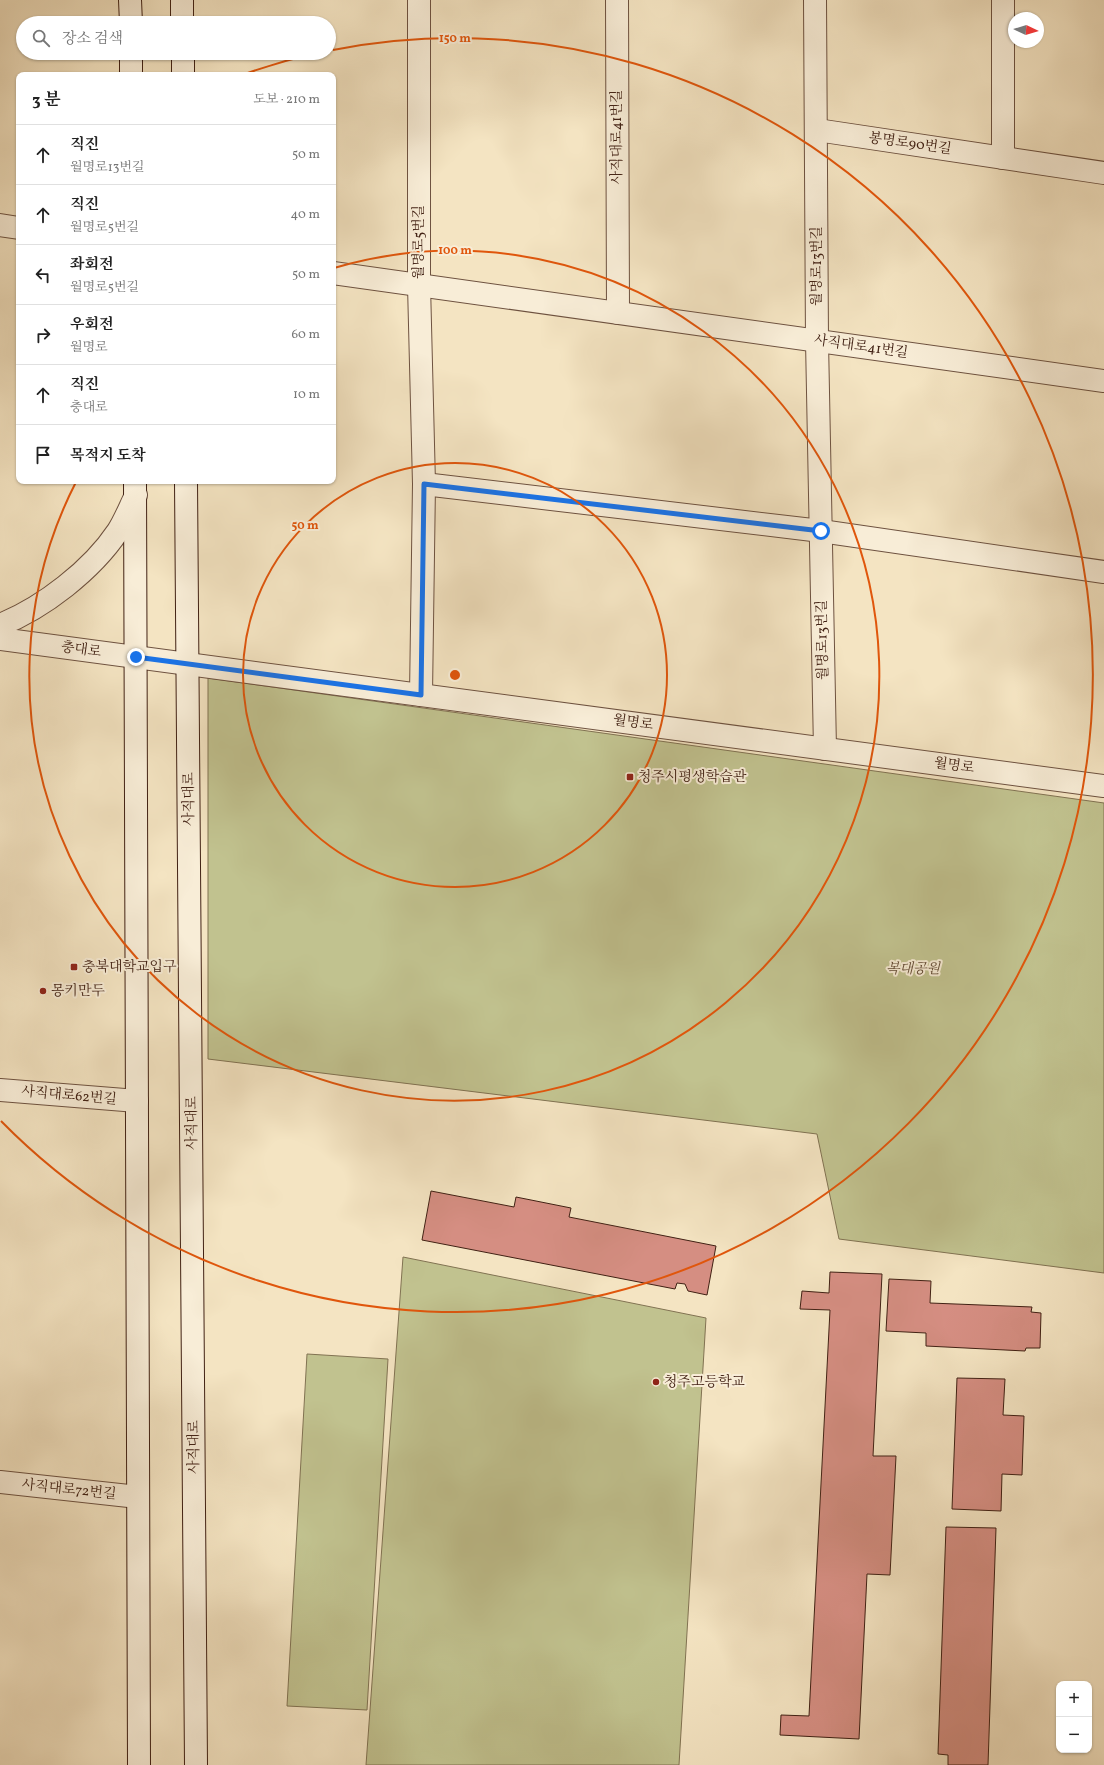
<!DOCTYPE html>
<html lang="ko">
<head>
<meta charset="utf-8">
<style>
  :root { --surface:#fff; --page:#f2f2f2; --text:#222; --muted:#767676; --line:#e0e0e0 }
  body { margin:0; font-family:Vollkorn,"Noto Serif KR",serif; background:var(--page); color:var(--text) }
  .controls { position:absolute; right:12px; bottom:12px; display:grid; overflow:hidden; border-radius:8px; box-shadow:0 1px 3px #0004 }
  .controls button { width:36px; height:36px; display:grid; place-items:center; padding:0; border:0; border-bottom:1px solid var(--line); background:var(--surface); color:var(--text); font:20px sans-serif }
  .compass { position:absolute; left:1008px; top:12px; width:36px; height:36px; border-radius:50%; background:var(--surface); box-shadow:0 1px 3px #0004; rotate:94deg }
  .stop { position:absolute; width:12px; height:12px; margin:-9px; border:3px solid #1a73e8; border-radius:50%; background:#fff }
  .stop.end { background:#1a73e8; border-color:#fff; box-shadow:0 1px 4px #0008 }
  .list { margin:0; padding:0; list-style:none }
  h2 { display:flex; justify-content:space-between; align-items:center; height:52px; margin:0; padding:0 16px; font-size:17px }
  h2 small { font-size:13px; font-weight:400; color:var(--muted) }
  .list li { display:grid; grid-template-columns:26px 1fr auto; gap:12px; align-items:center; box-sizing:border-box; height:60px; padding:0 16px; border-top:1px solid var(--line) }
  .list b { display:block; font-size:15px; white-space:nowrap }
  .list p { margin:0; font-size:13px; white-space:nowrap; color:var(--muted) }
  .list em { font-size:13px; font-style:normal; color:var(--muted) }
  .icon { flex:none; width:22px; height:22px; fill:none; stroke:currentColor; stroke-width:2; stroke-linecap:round; stroke-linejoin:round }
  .map { position:relative; flex:none; width:1104px; height:1765px; overflow:hidden }
  .search { position:absolute; background:var(--surface); box-shadow:0 1px 3px #0004; left:16px; top:16px; width:320px; height:44px; display:flex; align-items:center; gap:10px; box-sizing:border-box; padding:0 14px; border-radius:22px; color:var(--muted); font-size:15px }
  .panel { position:absolute; background:var(--surface); box-shadow:0 1px 3px #0004; left:16px; top:72px; width:320px; height:412px; border-radius:8px }
  .map>svg:first-child { display:block }
  .green { fill:#c1c28f; stroke:#817252 }
  .building { fill:#d58e82; stroke:#412114 }
  .lines { fill:none; stroke-linecap:round; stroke-linejoin:round }
  .minor-casing { stroke:#6e5240; stroke-width:24 }
  .tertiary-casing { stroke:#6e5240; stroke-width:24 }
  .secondary-casing { stroke:#412114; stroke-width:24 }
  .minor { stroke:#f8edd7; stroke-width:22 }
  .tertiary { stroke:#f8edd7; stroke-width:22 }
  .secondary { stroke:#f8edd7; stroke-width:22 }
  .route { stroke:#1a73e8; stroke-width:5 }
  .ring { fill:none; stroke:#e0560c; stroke-width:2 }
  .poi-dot { fill:#8f2418; stroke:#f8edd7; stroke-width:1.5 }
  .labels { text-anchor:middle; dominant-baseline:central; stroke-width:4; stroke-linejoin:round; paint-order:stroke }
  .street-label { font-size:14px; fill:#412114; stroke:#f8edd7 }
  .poi-label { font-size:14px; fill:#412114; stroke:#f8edd7; text-anchor:start }
  .park-label { font-size:14px; font-style:italic; fill:#614933; stroke:#f8edd7 }
  .centre { fill:#e0560c; stroke:#f8edd7; stroke-width:2 }
  .ring-label { font-size:12px; text-anchor:middle; font-weight:bold; fill:#e0560c; stroke:#f8edd7; stroke-width:4; stroke-linejoin:round; paint-order:stroke }
</style>
</head>
<body>
<div class="map">
<svg width="1104" height="1765" viewBox="0 0 1104 1765">
  <rect width="100%" height="100%" fill="#f4e4c2"/>
  <filter id="stains"><feTurbulence type="fractalNoise" baseFrequency=".005" numOctaves="4"/><feColorMatrix values="0 0 0 0 .2 0 0 0 0 .09 0 0 0 0 .02 0 0 0 .5 -.17"/></filter>
  <radialGradient id="worn" r=".72"><stop offset=".6" stop-color="#630" stop-opacity="0"/><stop offset="1" stop-color="#630" stop-opacity=".3"/></radialGradient>
  <g class="green">
    <polygon points="208,678 1104,803 1104,1273 839,1239 817,1134 208,1059"/>
    <polygon points="403,1257 706,1318 679,1765 366,1765"/>
    <polygon points="307,1354 388,1359 367,1710 287,1706"/>
  </g>
  <g class="building">
    <polygon points="431,1191 514,1207 516,1197 571,1208 569,1217 716,1246 707,1295 688,1291 685,1284 677,1283 675,1289 422,1240"/>
    <polygon points="830,1272 882,1274 873,1456 896,1456 890,1575 867,1574 859,1739 780,1735 781,1715 809,1716 830,1310 800,1309 802,1291 829,1293"/>
    <polygon points="889,1279 931,1281 930,1303 1032,1307 1031,1312 1041,1313 1040,1348 1026,1348 1025,1351 926,1346 926,1333 886,1331"/>
    <polygon points="957,1378 1005,1379 1003,1415 1024,1416 1022,1475 1002,1474 1001,1511 952,1509"/>
    <polygon points="946,1527 996,1528 988,1765 948,1765 948,1755 938,1754"/>
  </g>
  <g class="lines">
    <defs>
      <g id="minor">
        <polyline points="419,0 419,285 424,484 421,695"/>
        <polyline points="617,0 618,313"/>
        <polyline points="815,0 817,341 825,749"/>
        <polyline points="1003,0 1003,158"/>
        <polyline points="817,130 1104,173"/>
        <polyline points="0,225 19,228"/>
        <polyline points="333,273 1104,381"/>
        <polyline points="424,484 821,531 1104,572"/>
        <polyline points="0,1090 137,1101"/>
        <polyline points="0,1482 138,1497"/>
      </g>
      <g id="tertiary">
        <path d="M0,625C43,608 92,570 118,531C125,520 130,507 136,495"/>
        <polyline points="0,639 1104,786"/>
      </g>
      <g id="secondary">
        <polyline points="130,0 131,23"/>
        <polyline points="182,0 182,23"/>
        <polyline points="131,53 131,75"/>
        <polyline points="183,53 183,75"/>
        <polyline points="135,481 139,1765"/>
        <polyline points="186,481 196,1765"/>
      </g>
    </defs>
    <use href="#minor" class="minor-casing"/>
    <use href="#tertiary" class="tertiary-casing"/>
    <use href="#secondary" class="secondary-casing"/>
    <use href="#minor" class="minor"/>
    <use href="#tertiary" class="tertiary"/>
    <use href="#secondary" class="secondary"/>
  </g>
  <g class="lines">
    <polyline class="route" points="136,657 421,695 424,484 821,531"/>
  </g>
  <g class="ring">
    <circle cx="455" cy="675" r="212"/>
    <path d="M334 268A425 425 0 1 1 76 482"/>
    <path d="M242 75A637 637 0 0 1 317 53M333 50A637 637 0 1 1 1 1121"/>
  </g>
  <g class="poi-dot">
    <rect x="626" y="773" width="8" height="8" rx="2"/>
    <rect x="70" y="963" width="8" height="8" rx="2"/>
    <circle cx="43" cy="991" r="4"/>
    <circle cx="656" cy="1382" r="4"/>
  </g>
  <g class="labels">
    <g class="street-label">
      <text transform="translate(617 137) rotate(-90)">사직대로41번길</text>
      <text transform="translate(910 144) rotate(8)">봉명로90번길</text>
      <text transform="translate(419 242) rotate(-90)">월명로5번길</text>
      <text transform="translate(817 266) rotate(-90)">월명로13번길</text>
      <text transform="translate(861 347) rotate(8)">사직대로41번길</text>
      <text transform="translate(823 640) rotate(-91)">월명로13번길</text>
      <text transform="translate(81 650) rotate(8)">충대로</text>
      <text transform="translate(633 723) rotate(8)">월명로</text>
      <text transform="translate(954 766) rotate(8)">월명로</text>
      <text transform="translate(189 799) rotate(-90)">사직대로</text>
      <text transform="translate(69 1096) rotate(5)">사직대로62번길</text>
      <text transform="translate(192 1123) rotate(-90)">사직대로</text>
      <text transform="translate(194 1447) rotate(-90)">사직대로</text>
      <text transform="translate(69 1490) rotate(6)">사직대로72번길</text>
    </g>
    <g class="poi-label">
      <text x="638" y="777">청주시평생학습관</text>
      <text x="82" y="967">충북대학교입구</text>
      <text x="51" y="991">몽키만두</text>
      <text x="664" y="1382">청주고등학교</text>
    </g>
    <g class="park-label">
      <text x="913" y="969">복대공원</text>
    </g>
  </g>
  <circle cx="455" cy="675" r="6" class="centre"/>
  <g class="ring-label">
    <text x="455" y="42">150 m</text>
    <text x="455" y="254">100 m</text>
    <text x="305" y="529">50 m</text>
  </g>
  <rect width="100%" height="100%" filter="url(#stains)"/>
  <rect width="100%" height="100%" fill="url(#worn)"/>
</svg>
<div class="controls">
<button>+</button>
<button>−</button>
</div>
<svg class="compass" viewBox="-18 -18 36 36"><path d="M0-13l5 13h-10z" fill="#e53935"/><path d="M0 13l5-13h-10z" fill="#767676"/></svg>
<div class="stop" style="left:821px;top:531px"></div>
<div class="stop end" style="left:136px;top:657px"></div>
<div class="search"><svg class="icon" aria-label="search" viewBox="0 0 24 24"><circle cx="10" cy="10" r="6"/><path d="M15 15l6 6"/></svg>장소 검색</div>
<section class="panel">
<h2>3 분<small>도보 · 210 m</small></h2>
<ul class="list">
<li><svg class="icon" aria-label="ahead" viewBox="0 0 24 24"><path d="M12 20V5M6 11l6-6 6 6"/></svg><div><b>직진</b><p>월명로13번길</p></div><em>50 m</em></li>
<li><svg class="icon" aria-label="ahead" viewBox="0 0 24 24"><path d="M12 20V5M6 11l6-6 6 6"/></svg><div><b>직진</b><p>월명로5번길</p></div><em>40 m</em></li>
<li><svg class="icon" aria-label="left" viewBox="0 0 24 24"><path d="M17 20v-9H6M10 6l-5 5 5 5"/></svg><div><b>좌회전</b><p>월명로5번길</p></div><em>50 m</em></li>
<li><svg class="icon" aria-label="right" viewBox="0 0 24 24"><path d="M7 20v-9h11M14 6l5 5-5 5"/></svg><div><b>우회전</b><p>월명로</p></div><em>60 m</em></li>
<li><svg class="icon" aria-label="ahead" viewBox="0 0 24 24"><path d="M12 20V5M6 11l6-6 6 6"/></svg><div><b>직진</b><p>충대로</p></div><em>10 m</em></li>
<li><svg class="icon" aria-label="arrive" viewBox="0 0 24 24"><path d="M6 21V4h12l-3 4 3 4H6"/></svg><div><b>목적지 도착</b></div></li>
</ul>
</section>
</div>
</body>
</html>
